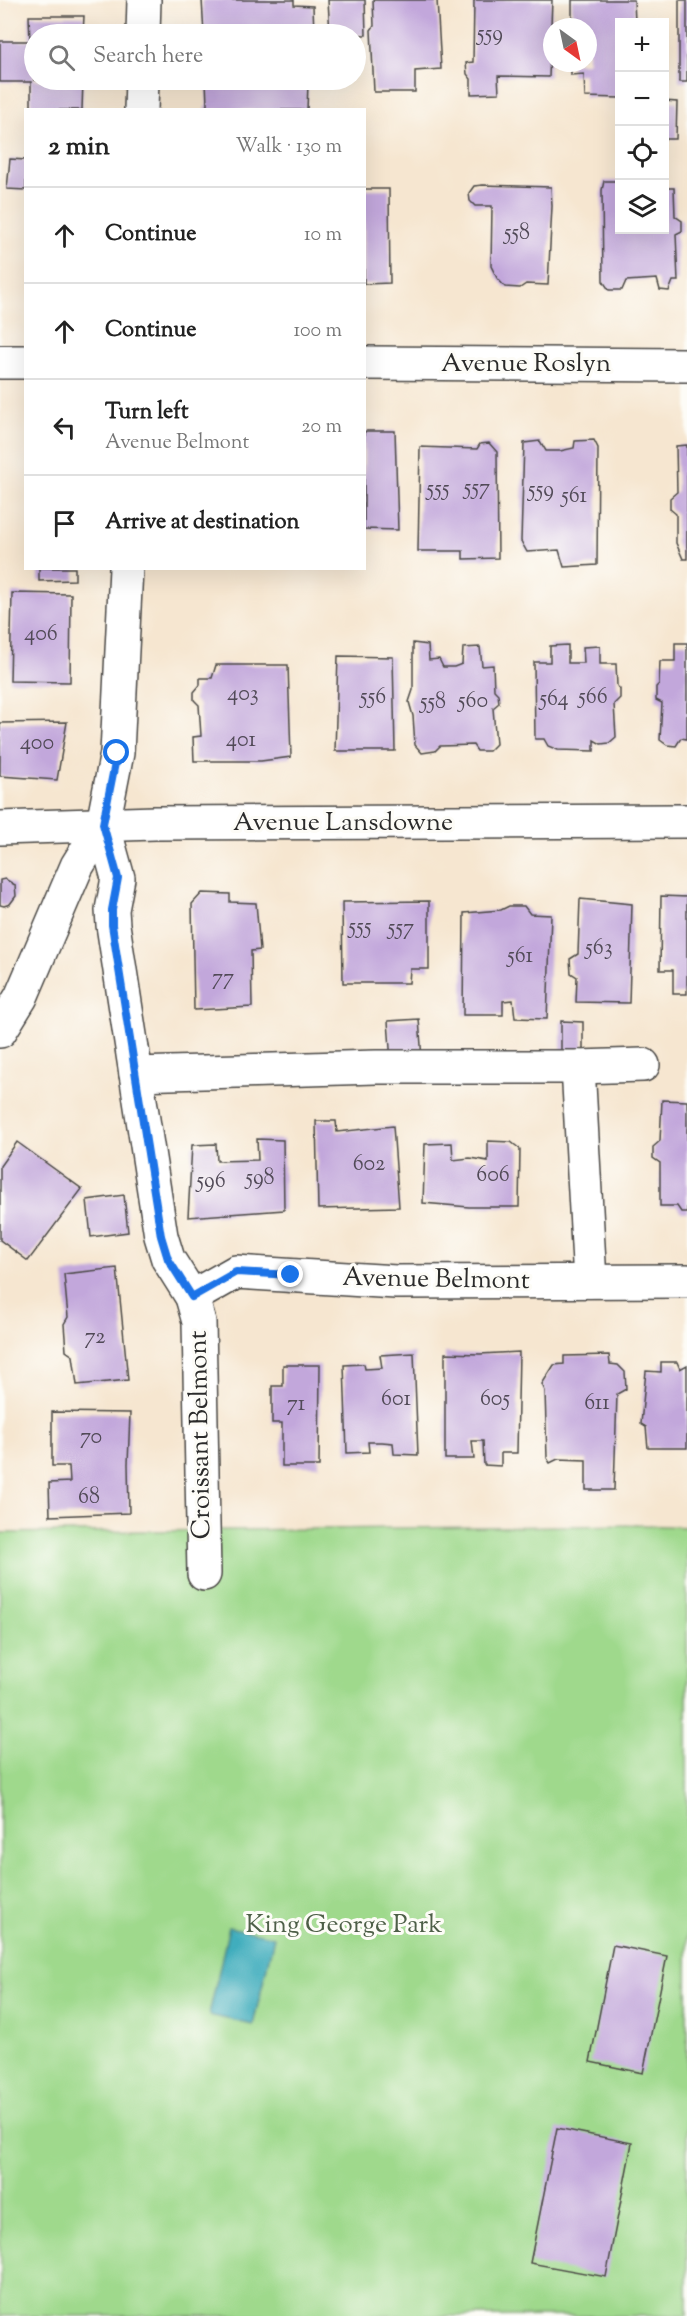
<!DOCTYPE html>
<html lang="en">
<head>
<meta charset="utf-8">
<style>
  :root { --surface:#fff; --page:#f6f6f6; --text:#222; --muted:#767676; --line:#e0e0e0 }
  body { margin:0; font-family:"Sorts Mill Goudy",serif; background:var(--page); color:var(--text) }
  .controls { position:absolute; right:18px; top:18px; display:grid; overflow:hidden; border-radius:0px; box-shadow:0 6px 24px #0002 }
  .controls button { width:54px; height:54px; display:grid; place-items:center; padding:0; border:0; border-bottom:2px solid var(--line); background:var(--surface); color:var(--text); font:30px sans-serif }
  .compass { position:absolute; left:543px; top:18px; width:54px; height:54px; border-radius:50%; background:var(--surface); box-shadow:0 6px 24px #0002; rotate:147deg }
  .stop { position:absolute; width:18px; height:18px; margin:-14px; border:4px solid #1a73e8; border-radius:50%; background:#fff }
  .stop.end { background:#1a73e8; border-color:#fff; box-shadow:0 2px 6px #0008 }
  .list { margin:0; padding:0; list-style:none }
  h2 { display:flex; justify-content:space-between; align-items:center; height:78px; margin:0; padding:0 24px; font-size:26px }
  h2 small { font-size:20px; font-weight:400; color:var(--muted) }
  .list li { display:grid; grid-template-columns:39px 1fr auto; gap:18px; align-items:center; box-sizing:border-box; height:96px; padding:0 24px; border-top:2px solid var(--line) }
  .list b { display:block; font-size:22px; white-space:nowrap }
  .list p { margin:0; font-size:20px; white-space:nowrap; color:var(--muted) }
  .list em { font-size:20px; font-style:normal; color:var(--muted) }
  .icon { flex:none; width:33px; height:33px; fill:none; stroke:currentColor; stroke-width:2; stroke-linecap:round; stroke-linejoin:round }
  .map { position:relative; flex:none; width:687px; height:2316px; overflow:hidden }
  .search { position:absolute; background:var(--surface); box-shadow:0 6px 24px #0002; left:24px; top:24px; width:342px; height:66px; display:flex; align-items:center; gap:15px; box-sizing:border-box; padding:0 21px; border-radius:33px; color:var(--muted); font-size:22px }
  .panel { position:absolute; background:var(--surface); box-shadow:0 6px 24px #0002; left:24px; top:108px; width:342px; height:462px; border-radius:0px }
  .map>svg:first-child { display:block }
  .green { fill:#9fd98c; stroke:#65825c; stroke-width:1.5 }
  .water { fill:#3fadbd; stroke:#356c74; stroke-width:1.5 }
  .building { fill:#c2a7db }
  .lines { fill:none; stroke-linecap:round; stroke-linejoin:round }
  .minor-casing { stroke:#494744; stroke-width:36 }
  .minor { stroke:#fff; stroke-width:33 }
  .route { stroke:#1a73e8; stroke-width:8 }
  .labels { text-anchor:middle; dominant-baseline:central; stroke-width:6; stroke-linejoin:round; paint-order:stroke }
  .number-label { font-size:22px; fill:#514a57 }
  .street-label { font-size:26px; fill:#2b2b2b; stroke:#fdfcf7 }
  .park-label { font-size:26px; fill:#4e5f48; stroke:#fdfcf7 }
</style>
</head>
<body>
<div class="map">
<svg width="687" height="2316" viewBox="0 0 687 2316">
  <rect width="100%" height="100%" fill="#fdfcf7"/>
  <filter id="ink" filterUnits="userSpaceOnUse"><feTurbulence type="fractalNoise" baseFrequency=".0167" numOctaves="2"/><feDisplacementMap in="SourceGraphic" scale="12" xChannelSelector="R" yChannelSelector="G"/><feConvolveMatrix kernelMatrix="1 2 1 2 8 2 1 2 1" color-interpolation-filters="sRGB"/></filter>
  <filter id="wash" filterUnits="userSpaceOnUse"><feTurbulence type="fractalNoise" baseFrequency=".008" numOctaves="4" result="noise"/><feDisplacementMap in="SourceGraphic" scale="24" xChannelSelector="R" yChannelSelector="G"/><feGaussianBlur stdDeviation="1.35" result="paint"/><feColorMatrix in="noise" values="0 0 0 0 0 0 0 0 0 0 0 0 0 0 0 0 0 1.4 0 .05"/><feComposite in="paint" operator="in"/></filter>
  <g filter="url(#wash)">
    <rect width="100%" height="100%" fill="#f6e6d0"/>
    <polygon class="green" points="642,1525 687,1527 687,2316 0,2316 0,1533"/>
    <polygon class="water" points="229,1927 274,1937 253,2025 209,2015"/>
    <g id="blocks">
      <g class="building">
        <polygon points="202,0 294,0 294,5 313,6 314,34 204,34"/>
        <polygon points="328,0 365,0 366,35 330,34"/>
        <polygon points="373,0 437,0 441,69 415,71 415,92 374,92 371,30 374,26"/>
        <polygon points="474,0 552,0 549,77 498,76 499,93 471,94 471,79 467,74 466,63 473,62"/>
        <polygon points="572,0 634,0 635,22 620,22 620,98 585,97 584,74 571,75 571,63 588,63 588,27 572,27"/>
        <rect x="679" y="0" width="8" height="82"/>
        <polygon points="29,16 84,16 83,34 34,34 34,80 83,80 82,110 31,110 31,82 0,82 0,41 30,41"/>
        <polygon points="206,80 322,80 320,84 308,83 307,110 204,110 207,105"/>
        <polygon points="664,101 677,102 676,139 664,139"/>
        <polygon points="10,159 26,160 26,190 7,189"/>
        <polygon points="604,181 620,181 620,230 664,230 664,188 674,188 675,216 682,221 682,231 676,234 678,281 673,281 669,291 660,290 657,279 626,281 622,290 609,290 603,281 602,190"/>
        <polygon points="483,185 551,187 552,206 548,285 526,284 520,288 505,287 497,278 491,266 492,206 475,206 470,201 469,193 474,186"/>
        <polygon points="364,189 389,189 390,283 364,284"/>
        <polygon points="366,431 395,431 398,530 364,529 364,433"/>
        <polygon points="594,440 598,448 597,565 564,567 559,550 527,552 521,541 524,443 540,441 546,451 560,451 574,448 575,441"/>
        <polygon points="489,443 497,452 498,558 463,559 463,551 418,551 420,447 477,449 480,444"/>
        <polygon points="687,445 687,559 683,559 676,543 676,514 670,509 670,498 677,492 676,446"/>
        <polygon points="39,568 75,568 75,580 39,581"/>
        <polygon points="12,593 71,594 70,682 10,681"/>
        <polygon points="413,643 428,645 429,660 439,659 443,667 454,667 462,664 463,648 480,647 482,666 493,665 494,690 498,694 499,703 493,708 496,744 489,751 477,751 473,745 440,746 435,751 422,753 415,745 413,716 409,702 413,690"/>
        <polygon points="675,643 687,643 687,739 681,738 676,746 667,745 660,740 662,703 656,700 656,687 659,684 660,661 675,661"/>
        <polygon points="568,645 568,663 584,663 583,647 600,646 600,664 616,664 617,686 620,689 620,698 614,704 616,737 609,743 601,744 594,740 594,751 558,750 548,746 544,739 535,739 534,662 550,662 550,646"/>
        <polygon points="338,656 393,657 395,751 335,751"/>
        <polygon points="216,665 288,665 291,757 261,761 194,761 193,737 201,736 199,705 194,700 194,692 200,685 200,678 212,678"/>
        <polygon points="67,722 57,780 0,776 0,723"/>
        <polygon points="5,879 15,885 16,896 10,904 4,906 0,905 0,880"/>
        <polygon points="202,893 230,894 230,902 256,903 260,950 251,951 252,1007 194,1010 192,904"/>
        <polygon points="661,896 687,897 687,994 673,994 673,970 660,970"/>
        <polygon points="580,899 632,904 629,1003 576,1002 577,977 571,973 570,959 578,954"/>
        <polygon points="429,901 429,969 410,969 409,983 343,983 342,902"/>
        <polygon points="509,906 524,906 530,914 551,915 547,1019 515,1018 513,1000 503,1001 503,1015 463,1015 464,913 501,910"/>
        <polygon points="419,1019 422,1059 391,1062 388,1021"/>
        <polygon points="561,1021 583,1022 583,1057 561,1056"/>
        <polygon points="662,1100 687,1101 687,1212 681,1212 677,1206 660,1206 660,1163 653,1158 653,1147 660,1141"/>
        <polygon points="316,1121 336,1121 337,1132 393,1126 399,1207 318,1209"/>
        <polygon points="257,1139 283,1140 284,1210 188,1217 192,1145 216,1144 217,1161 258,1160"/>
        <polygon points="488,1141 511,1142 520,1149 519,1207 469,1207 423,1203 425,1144 452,1143 453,1160 470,1158 488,1161"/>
        <polygon points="17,1142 82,1189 28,1261 0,1240 0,1166"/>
        <polygon points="124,1195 128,1232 91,1237 87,1200"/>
        <polygon points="117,1268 128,1380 77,1385 73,1356 66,1351 64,1324 68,1317 64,1274"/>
        <polygon points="519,1352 517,1453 501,1453 501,1466 484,1465 483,1441 472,1441 474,1459 445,1459 445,1353 480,1354"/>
        <polygon points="414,1353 418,1455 394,1454 393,1443 382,1442 368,1442 369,1452 347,1453 344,1365 364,1364 365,1369 382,1368 380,1355"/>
        <polygon points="609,1355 610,1364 618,1365 625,1372 626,1389 617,1394 614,1490 586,1490 586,1460 558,1459 550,1463 547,1458 545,1391 542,1384 554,1365 564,1364 564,1356"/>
        <polygon points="661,1362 677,1362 680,1369 687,1365 687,1448 648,1448 646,1427 641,1424 646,1371 661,1372"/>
        <polygon points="283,1365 320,1365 319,1466 282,1466 282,1423 272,1423 272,1386 283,1386"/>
        <polygon points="52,1412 130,1413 128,1464 129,1513 50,1516 49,1483 70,1482 69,1466 52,1466"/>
        <polygon points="613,1945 667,1956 643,2073 590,2062"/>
        <polygon points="557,2128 632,2143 606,2277 530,2263"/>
      </g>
    </g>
  </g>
  <g filter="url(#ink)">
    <use href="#blocks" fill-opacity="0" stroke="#494744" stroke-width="1.5"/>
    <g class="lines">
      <defs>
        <g id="minor">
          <polyline points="143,34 144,0"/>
          <polyline points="141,110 142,80"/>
          <polyline points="0,362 26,362"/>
          <polyline points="364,363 687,365"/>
          <polyline points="103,824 118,878 112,910 113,925 161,1236 168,1259 192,1297 199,1322 204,1574"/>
          <polyline points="0,828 155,823 687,821"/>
          <polyline points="0,1031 21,997 77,866 103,824 117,753 126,568"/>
          <polyline points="578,1067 643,1065"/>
          <polyline points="136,1074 376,1067 578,1067 590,1281"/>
          <polyline points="192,1297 236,1272 396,1282 687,1281"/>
        </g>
      </defs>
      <use href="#minor" class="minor-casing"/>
      <use href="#minor" class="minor"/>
    </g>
  </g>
  <g class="lines" filter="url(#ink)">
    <polyline class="route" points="117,753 103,824 118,878 112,910 112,925 161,1236 168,1259 192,1297 236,1272 291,1275"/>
  </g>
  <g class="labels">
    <g class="number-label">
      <text x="490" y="35">559</text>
      <text x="517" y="234">558</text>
      <text x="477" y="489">557</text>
      <text x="438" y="490">555</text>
      <text x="541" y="491">559</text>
      <text x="574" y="497">561</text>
      <text x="41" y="635">406</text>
      <text x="243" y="695">403</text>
      <text x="373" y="698">556</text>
      <text x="593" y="698">566</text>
      <text x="554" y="700">564</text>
      <text x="473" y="702">560</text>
      <text x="433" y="703">558</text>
      <text x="241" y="741">401</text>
      <text x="37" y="744">400</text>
      <text x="360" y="928">555</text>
      <text x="401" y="929">557</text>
      <text x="599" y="949">563</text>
      <text x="520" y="957">561</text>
      <text x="223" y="979">77</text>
      <text x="369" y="1165">602</text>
      <text x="493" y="1176">606</text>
      <text x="260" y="1179">598</text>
      <text x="211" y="1182">596</text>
      <text x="95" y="1338">72</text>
      <text x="396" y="1400">601</text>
      <text x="495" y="1400">605</text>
      <text x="597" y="1404">611</text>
      <text x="296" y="1405">71</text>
      <text x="91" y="1438">70</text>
      <text x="89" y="1498">68</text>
    </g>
    <g class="street-label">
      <text x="526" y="364">Avenue Roslyn</text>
      <text x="343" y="823">Avenue Lansdowne</text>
      <text transform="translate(436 1280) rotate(1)">Avenue Belmont</text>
      <text transform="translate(201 1435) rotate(-91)">Croissant Belmont</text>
    </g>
    <g class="park-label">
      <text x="344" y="1925">King George Park</text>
    </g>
  </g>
</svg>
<div class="controls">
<button>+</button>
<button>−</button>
<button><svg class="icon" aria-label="locate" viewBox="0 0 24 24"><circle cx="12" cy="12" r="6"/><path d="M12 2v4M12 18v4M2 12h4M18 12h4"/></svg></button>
<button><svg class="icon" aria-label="layers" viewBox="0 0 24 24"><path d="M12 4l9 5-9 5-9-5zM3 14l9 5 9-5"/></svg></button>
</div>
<svg class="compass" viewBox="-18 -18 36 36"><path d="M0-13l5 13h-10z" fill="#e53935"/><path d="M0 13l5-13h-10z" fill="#767676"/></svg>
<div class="stop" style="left:117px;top:753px"></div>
<div class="stop end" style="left:291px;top:1275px"></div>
<div class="search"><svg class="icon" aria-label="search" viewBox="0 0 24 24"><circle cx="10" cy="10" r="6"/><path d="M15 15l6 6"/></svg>Search here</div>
<section class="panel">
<h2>2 min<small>Walk · 130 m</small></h2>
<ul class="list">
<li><svg class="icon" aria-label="ahead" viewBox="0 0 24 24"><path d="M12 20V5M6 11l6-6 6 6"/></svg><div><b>Continue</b></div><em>10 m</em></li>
<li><svg class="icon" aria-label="ahead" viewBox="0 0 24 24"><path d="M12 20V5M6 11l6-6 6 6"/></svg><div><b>Continue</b></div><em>100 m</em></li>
<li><svg class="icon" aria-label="left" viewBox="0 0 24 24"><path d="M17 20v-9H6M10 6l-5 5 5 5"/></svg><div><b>Turn left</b><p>Avenue Belmont</p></div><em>20 m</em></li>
<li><svg class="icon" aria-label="arrive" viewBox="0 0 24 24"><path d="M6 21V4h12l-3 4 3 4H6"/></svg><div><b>Arrive at destination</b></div></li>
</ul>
</section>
</div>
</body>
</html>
